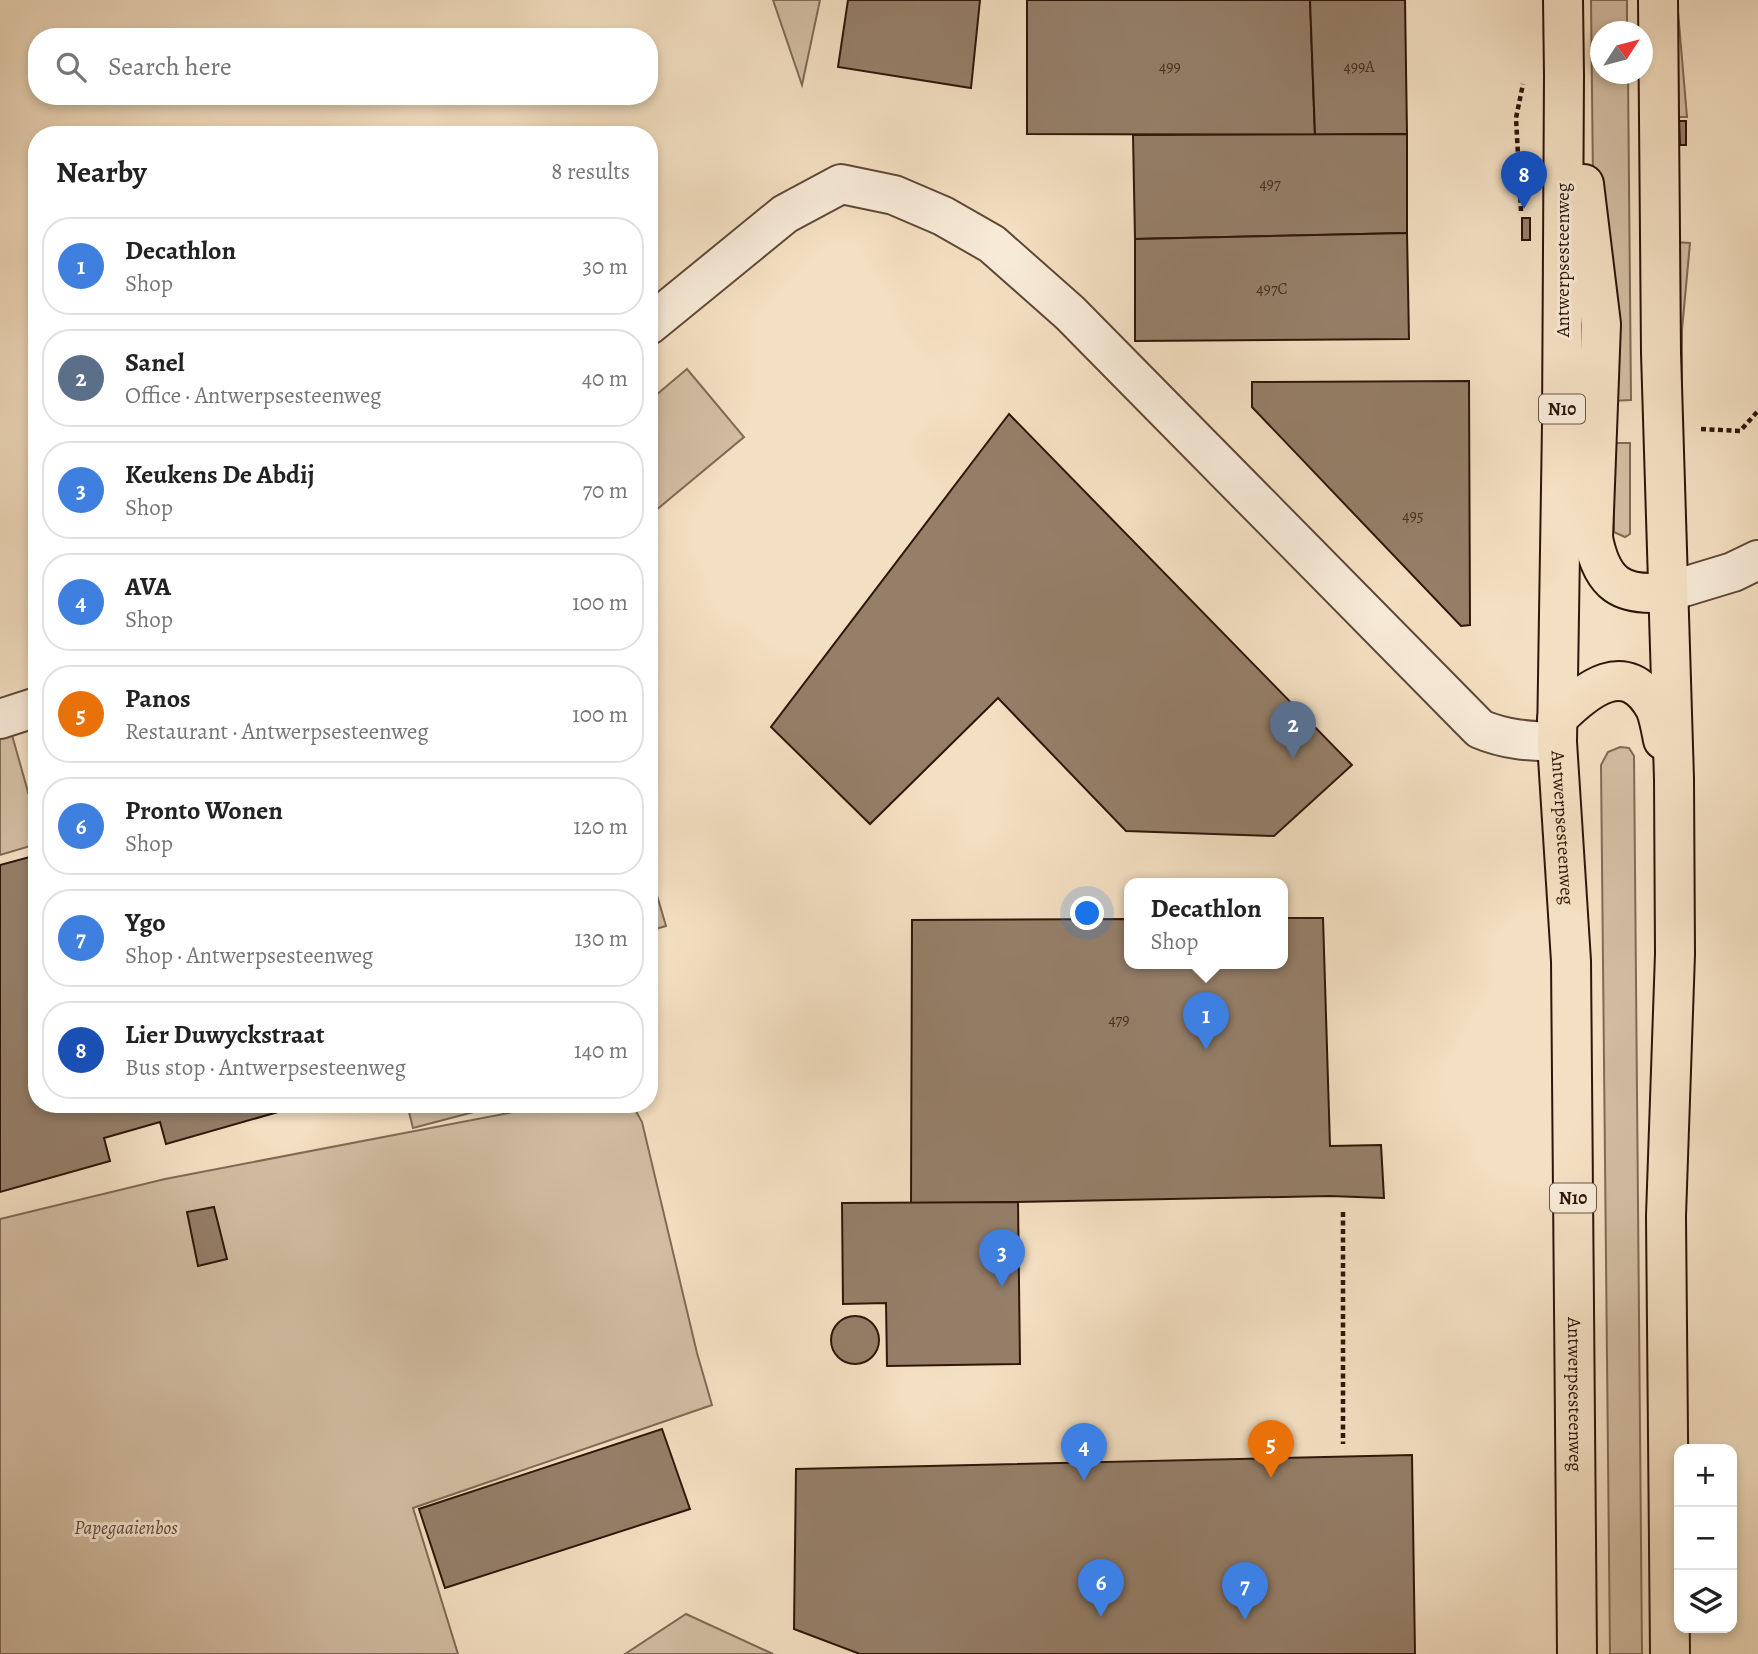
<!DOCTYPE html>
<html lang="en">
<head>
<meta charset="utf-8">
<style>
  :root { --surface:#fff; --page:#f6f6f6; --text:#222; --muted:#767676; --line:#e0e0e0; --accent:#db2777 }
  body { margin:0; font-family:Alegreya,serif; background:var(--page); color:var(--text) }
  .controls { position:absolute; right:21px; bottom:21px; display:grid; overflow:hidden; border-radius:14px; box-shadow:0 4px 10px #0003 }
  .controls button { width:63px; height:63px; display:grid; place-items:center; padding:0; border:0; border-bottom:2px solid var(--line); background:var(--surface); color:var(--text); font:35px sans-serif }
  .compass { position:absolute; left:1590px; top:21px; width:63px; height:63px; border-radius:50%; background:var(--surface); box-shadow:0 4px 10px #0003; rotate:54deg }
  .you { position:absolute; left:1088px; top:914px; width:24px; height:24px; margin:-18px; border:5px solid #fff; border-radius:50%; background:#1a73e8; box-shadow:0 0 0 10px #1a73e833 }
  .badge { display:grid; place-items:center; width:46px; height:46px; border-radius:50%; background:var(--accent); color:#fff; font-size:23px; font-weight:700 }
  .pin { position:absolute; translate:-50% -58px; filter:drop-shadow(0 2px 4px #0008) }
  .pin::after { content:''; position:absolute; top:37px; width:24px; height:21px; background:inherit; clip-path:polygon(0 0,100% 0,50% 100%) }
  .popup { position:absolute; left:1124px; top:878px; width:164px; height:91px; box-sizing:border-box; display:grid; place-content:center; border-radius:14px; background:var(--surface); filter:drop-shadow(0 2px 5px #0005); font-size:23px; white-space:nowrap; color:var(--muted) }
  .popup b { font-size:26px; color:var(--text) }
  .popup::after { content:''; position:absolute; left:50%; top:100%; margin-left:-14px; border:14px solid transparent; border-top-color:var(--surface) }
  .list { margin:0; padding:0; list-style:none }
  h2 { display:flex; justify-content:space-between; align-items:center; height:91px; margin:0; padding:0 28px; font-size:30px }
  h2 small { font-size:23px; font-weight:400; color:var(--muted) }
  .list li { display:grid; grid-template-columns:46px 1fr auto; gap:21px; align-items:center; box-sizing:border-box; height:98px; margin:0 14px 14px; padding:0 14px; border:2px solid var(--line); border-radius:28px }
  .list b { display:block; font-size:26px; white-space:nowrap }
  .list p { margin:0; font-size:23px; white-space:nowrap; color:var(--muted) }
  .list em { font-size:23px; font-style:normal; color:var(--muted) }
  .icon { flex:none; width:38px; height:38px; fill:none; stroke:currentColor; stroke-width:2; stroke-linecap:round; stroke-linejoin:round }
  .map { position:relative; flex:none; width:1758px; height:1654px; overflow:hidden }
  .search { position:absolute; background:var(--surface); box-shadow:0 4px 10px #0003; left:28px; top:28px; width:630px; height:77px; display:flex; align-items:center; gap:18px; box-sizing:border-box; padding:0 24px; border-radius:28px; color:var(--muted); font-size:26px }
  .panel { position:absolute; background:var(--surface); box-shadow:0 4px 10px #0003; left:28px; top:126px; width:630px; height:987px; border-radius:28px }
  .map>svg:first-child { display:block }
  .green { fill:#d2bda2; stroke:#806a56; stroke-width:2 }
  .building { fill:#957f69; stroke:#2f160a; stroke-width:2 }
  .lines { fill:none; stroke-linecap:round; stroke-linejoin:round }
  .minor-casing { stroke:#604838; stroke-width:42 }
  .major-casing { stroke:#2f160a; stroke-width:42 }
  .path { stroke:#2f160a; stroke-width:4.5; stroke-dasharray:5 3.5; stroke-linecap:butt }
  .minor { stroke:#f7ead7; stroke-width:38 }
  .major { stroke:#f3dfc1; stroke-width:38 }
  .labels { text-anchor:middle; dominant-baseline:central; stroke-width:6; stroke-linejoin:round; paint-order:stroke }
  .number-label { font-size:16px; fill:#483022 }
  .shield { fill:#f7ead7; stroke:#6b5648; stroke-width:2 }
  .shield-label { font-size:18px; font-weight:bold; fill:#2f160a }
  .street-label { font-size:19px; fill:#2f160a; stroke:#f7ead7 }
  .park-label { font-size:19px; font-style:italic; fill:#604838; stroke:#f7ead7 }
</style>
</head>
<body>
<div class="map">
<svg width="1758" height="1654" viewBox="0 0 1758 1654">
  <rect width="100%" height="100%" fill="#f3dfc1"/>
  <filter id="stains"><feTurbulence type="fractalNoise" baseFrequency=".00286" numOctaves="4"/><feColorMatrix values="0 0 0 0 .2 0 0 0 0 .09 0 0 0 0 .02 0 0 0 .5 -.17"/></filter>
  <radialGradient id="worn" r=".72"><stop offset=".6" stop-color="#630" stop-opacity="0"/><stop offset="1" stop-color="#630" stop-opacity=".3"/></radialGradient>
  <g class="green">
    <polygon points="773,0 820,0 802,85"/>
    <polygon points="1591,0 1627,0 1627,31 1600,32 1600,74 1628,74 1631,400 1611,401 1593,182"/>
    <polygon points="1677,0 1687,117 1672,117"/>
    <polygon points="1675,242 1690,243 1682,330 1682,401 1675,401"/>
    <polygon points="687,369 744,437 649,516 649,401"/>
    <polygon points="1613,443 1630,443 1630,534 1625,537 1614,532"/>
    <polygon points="12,735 37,824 37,844 0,855 0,738"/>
    <polygon points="1620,747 1629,748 1634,756 1642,1654 1610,1654 1601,765 1608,752"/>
    <polygon points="649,868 666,926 649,931"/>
    <polygon points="407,1104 504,1104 413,1128"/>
    <polygon points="555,1104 632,1104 642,1122 697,1353 712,1405 413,1508 458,1654 0,1654 0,1219 165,1179"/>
    <polygon points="686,1614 773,1654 625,1654"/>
  </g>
  <g class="building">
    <polygon points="848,0 980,0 971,88 838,67"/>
    <polygon points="1027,0 1310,0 1315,135 1027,134"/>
    <polygon points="1310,0 1405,0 1407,134 1315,135"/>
    <polygon points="1679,121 1686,121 1686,145 1680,145"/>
    <polygon points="1407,134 1407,233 1135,239 1133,135"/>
    <rect x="1522" y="218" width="8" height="22"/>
    <polygon points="1407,233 1409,339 1135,341 1135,239"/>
    <polygon points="1469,381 1470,625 1461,626 1252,407 1252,382"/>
    <polygon points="1009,414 1352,765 1274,836 1126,831 998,698 870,824 771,727"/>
    <polygon points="37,855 37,1104 306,1104 166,1144 160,1122 104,1138 110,1161 0,1192 0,865"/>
    <polygon points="1283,918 1323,918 1330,1146 1381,1145 1384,1198 1330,1196 911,1204 912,920 1129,919 1129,964 1283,964"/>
    <polygon points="1018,1202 1020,1364 887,1366 886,1303 843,1304 842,1203"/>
    <polygon points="214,1207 227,1259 198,1266 187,1212"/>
    <circle cx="855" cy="1340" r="24"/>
    <polygon points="662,1429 690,1509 445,1588 419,1509"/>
    <polygon points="1412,1455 1415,1654 860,1654 794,1629 796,1469"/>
  </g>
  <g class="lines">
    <defs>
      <g id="minor">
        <path d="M649,325L785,214L841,184L894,195L943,216L992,244L1070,313L1480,729C1506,740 1529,741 1557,742"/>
        <polyline points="1667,592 1733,572 1758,560"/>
        <polyline points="0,719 37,707"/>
      </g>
      <g id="major">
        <path id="s1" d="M1563,0L1564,75L1562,424L1557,742L1571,961L1577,1654"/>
        <polyline points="1658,0 1661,353 1674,779 1675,954 1666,1216 1670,1654"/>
        <path d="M1584,184L1601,324L1593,538C1602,584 1621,597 1667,592"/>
        <path d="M1557,719C1586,690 1626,656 1655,708C1659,717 1661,730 1663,740"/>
      </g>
    </defs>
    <use href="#minor" class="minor-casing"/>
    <use href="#major" class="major-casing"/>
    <g class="path">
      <polyline points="1521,211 1516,118 1523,84"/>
      <polyline points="1701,429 1740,431 1758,411"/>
      <polyline points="1343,1212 1343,1444"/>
    </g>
    <use href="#minor" class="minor"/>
    <use href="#major" class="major"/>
  </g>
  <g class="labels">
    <g class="number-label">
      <text x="1170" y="67">499</text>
      <text x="1359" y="67">499A</text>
      <text x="1270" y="184">497</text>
      <text x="1272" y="289">497C</text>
      <text x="1413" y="516">495</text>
      <text x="1119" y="1020">479</text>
    </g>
    <g class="shield">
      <rect x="1539" y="394.5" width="46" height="29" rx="5"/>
      <rect x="1550" y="1183.5" width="46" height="29" rx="5"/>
    </g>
    <g class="shield-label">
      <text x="1562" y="409">N10</text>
      <text x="1573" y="1198">N10</text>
    </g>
    <g class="street-label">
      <text transform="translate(1563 260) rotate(-90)">Antwerpsesteenweg</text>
      <text stroke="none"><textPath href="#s1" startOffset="828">Antwerpsesteenweg</textPath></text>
      <text stroke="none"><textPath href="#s1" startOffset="1395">Antwerpsesteenweg</textPath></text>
    </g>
    <g class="park-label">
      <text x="126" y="1528">Papegaaienbos</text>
    </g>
  </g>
  <rect width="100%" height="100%" filter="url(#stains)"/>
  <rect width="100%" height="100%" fill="url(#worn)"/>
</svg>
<div class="controls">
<button>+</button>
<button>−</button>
<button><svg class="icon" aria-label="layers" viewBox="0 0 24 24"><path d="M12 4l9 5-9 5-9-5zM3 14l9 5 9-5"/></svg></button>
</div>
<svg class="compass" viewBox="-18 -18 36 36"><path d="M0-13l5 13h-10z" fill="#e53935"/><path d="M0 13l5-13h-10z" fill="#767676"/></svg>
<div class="you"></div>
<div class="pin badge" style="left:1206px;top:1050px;background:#3f7fe0">1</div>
<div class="popup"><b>Decathlon</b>Shop</div>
<div class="pin badge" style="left:1293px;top:759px;background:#5c6f8a">2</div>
<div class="pin badge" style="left:1002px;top:1287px;background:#3f7fe0">3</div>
<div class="pin badge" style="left:1084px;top:1481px;background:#3f7fe0">4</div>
<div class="pin badge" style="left:1271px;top:1478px;background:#e8710a">5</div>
<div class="pin badge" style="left:1101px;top:1617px;background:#3f7fe0">6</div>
<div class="pin badge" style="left:1245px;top:1620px;background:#3f7fe0">7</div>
<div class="pin badge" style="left:1524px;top:209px;background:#1a4fb4">8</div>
<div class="search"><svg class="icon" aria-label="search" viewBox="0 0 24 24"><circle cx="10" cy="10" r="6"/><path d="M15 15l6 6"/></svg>Search here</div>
<section class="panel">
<h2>Nearby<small>8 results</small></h2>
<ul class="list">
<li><span class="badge" style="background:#3f7fe0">1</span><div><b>Decathlon</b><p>Shop</p></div><em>30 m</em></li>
<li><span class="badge" style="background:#5c6f8a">2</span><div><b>Sanel</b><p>Office · Antwerpsesteenweg</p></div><em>40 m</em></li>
<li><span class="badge" style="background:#3f7fe0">3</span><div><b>Keukens De Abdij</b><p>Shop</p></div><em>70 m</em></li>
<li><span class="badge" style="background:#3f7fe0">4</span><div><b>AVA</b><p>Shop</p></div><em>100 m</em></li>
<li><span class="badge" style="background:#e8710a">5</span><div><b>Panos</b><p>Restaurant · Antwerpsesteenweg</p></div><em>100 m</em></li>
<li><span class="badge" style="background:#3f7fe0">6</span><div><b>Pronto Wonen</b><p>Shop</p></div><em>120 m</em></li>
<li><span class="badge" style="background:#3f7fe0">7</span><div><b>Ygo</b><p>Shop · Antwerpsesteenweg</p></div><em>130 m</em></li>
<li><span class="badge" style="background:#1a4fb4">8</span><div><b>Lier Duwyckstraat</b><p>Bus stop · Antwerpsesteenweg</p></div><em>140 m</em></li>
</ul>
</section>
</div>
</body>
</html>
